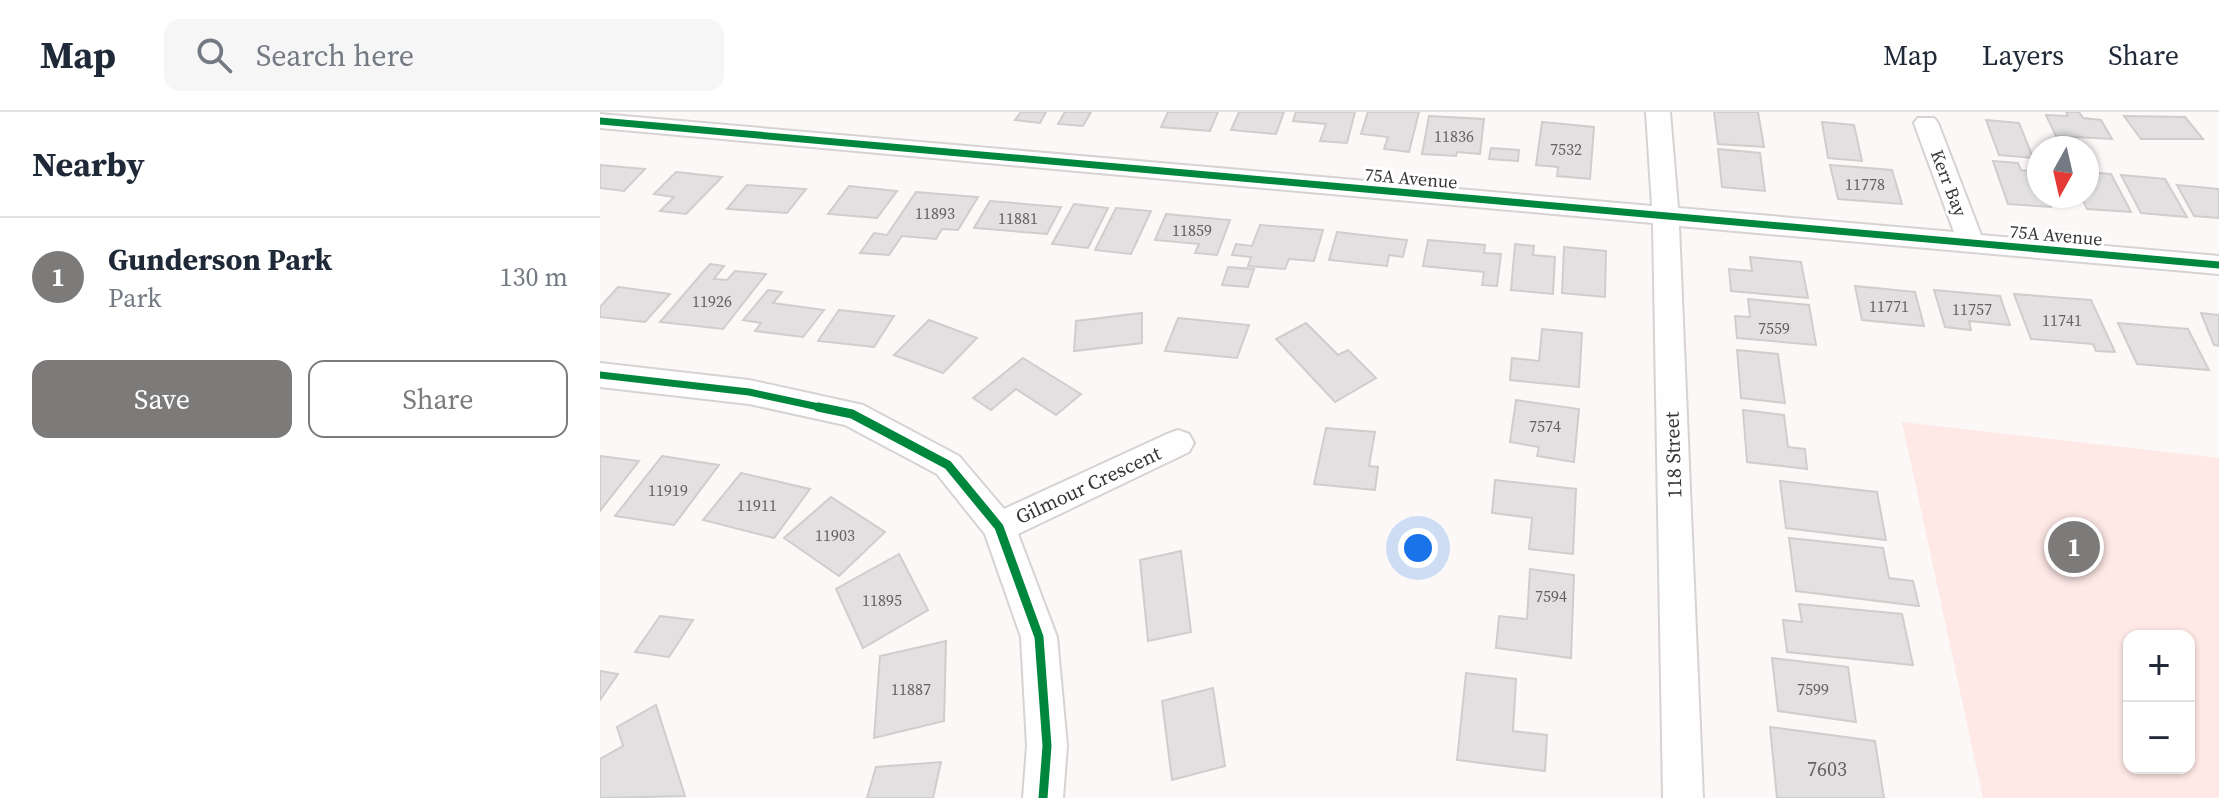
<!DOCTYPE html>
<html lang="en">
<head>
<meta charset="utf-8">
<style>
  :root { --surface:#fff; --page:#f6f6f7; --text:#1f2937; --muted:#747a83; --line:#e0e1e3; --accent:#7d7a7a }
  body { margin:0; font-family:"Source Serif 4",serif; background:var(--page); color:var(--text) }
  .controls { position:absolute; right:24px; bottom:24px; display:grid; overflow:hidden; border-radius:16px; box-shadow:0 2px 6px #0004 }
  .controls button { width:72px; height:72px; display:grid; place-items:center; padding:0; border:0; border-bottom:2px solid var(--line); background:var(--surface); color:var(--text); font:40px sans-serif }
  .compass { position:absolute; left:1427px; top:24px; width:72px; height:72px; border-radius:50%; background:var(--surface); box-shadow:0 2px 6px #0004; rotate:188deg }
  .you { position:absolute; left:818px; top:436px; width:28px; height:28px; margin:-20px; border:6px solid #fff; border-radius:50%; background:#1a73e8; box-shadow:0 0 0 12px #1a73e833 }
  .badge { display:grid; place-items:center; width:52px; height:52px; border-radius:50%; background:var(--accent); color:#fff; font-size:26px; font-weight:700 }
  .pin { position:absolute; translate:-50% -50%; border:4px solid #fff; box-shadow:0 2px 8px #0006 }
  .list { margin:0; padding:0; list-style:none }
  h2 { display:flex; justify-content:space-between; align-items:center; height:104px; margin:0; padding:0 32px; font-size:34px }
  h2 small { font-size:26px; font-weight:400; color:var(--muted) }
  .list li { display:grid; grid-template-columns:52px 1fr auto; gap:24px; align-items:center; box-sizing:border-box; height:120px; padding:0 32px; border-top:2px solid var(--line) }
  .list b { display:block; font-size:30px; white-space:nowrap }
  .list p { margin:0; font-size:26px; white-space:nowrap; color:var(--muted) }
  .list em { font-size:26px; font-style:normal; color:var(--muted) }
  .actions { display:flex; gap:16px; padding:24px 32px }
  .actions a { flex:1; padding:18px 0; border:2px solid var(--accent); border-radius:16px; text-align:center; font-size:28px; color:var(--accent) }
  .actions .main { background:var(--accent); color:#fff }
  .icon { flex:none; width:44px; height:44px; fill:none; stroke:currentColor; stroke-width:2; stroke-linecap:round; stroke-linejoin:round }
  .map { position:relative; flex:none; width:1619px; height:686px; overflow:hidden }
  header { display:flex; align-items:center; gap:48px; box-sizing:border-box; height:112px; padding:0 40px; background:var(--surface); border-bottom:2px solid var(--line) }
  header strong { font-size:38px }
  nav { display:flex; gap:44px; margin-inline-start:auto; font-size:28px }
  .search { width:560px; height:72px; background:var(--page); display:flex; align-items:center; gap:20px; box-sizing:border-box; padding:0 28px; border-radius:16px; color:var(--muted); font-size:30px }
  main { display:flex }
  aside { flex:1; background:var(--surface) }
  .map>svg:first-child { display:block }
  .green { fill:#fee9e6; fill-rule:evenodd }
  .building { fill:#e2e0e0; stroke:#d0cdcd; stroke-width:2 }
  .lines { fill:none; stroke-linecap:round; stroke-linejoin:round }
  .minor-casing { stroke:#d6d3d2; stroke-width:4 }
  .minor { fill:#fffefe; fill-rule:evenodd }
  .cycleway-far1-casing { stroke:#fff; stroke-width:11 }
  .cycleway-casing { stroke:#fff; stroke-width:14 }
  .cycleway-far1 { stroke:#00873e; stroke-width:7 }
  .cycleway { stroke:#00873e; stroke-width:9 }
  .labels { text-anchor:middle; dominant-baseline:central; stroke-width:6; stroke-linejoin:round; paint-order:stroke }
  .number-label { font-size:16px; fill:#646161 }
  .far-street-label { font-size:18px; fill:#393636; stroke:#fff }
  .street-label { font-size:20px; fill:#393636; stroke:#fff }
  .near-number-label { font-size:20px; fill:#646161 }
</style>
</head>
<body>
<header>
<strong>Map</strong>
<div class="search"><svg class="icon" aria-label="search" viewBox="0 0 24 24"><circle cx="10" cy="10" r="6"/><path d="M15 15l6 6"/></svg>Search here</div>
<nav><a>Map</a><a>Layers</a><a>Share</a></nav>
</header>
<main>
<aside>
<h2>Nearby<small></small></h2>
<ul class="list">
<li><span class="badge">1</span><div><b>Gunderson Park</b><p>Park</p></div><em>130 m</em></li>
</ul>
<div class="actions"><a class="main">Save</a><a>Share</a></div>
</aside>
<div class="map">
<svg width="1619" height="686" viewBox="0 0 1619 686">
  <rect width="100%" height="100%" fill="#fcf8f8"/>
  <path class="green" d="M1302,310L1619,346V686H1383ZM1529,524H1589V656H1529Z"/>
  <g class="building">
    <polygon points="421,0 446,0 440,11 415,8"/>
    <polygon points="465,0 491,0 483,14 458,12"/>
    <polygon points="568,0 618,0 610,19 561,15"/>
    <polygon points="639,0 684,0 676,22 631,18"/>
    <polygon points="696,0 755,0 747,31 720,29 726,12 693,9"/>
    <polygon points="768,0 819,0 809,40 784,37 788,25 761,22"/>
    <polygon points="1114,0 1158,0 1164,35 1118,32"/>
    <polygon points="1466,0 1479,0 1483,6 1501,8 1512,27 1456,24 1446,3 1468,4"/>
    <polygon points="829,4 884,7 880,42 857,40 856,44 822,42"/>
    <polygon points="1524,4 1585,5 1603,27 1541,27"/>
    <polygon points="1386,8 1419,11 1433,46 1399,43"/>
    <polygon points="942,10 994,15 990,67 957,64 958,55 936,53"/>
    <polygon points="1222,10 1254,13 1262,49 1228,46"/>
    <polygon points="891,36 919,38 918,49 889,47"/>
    <polygon points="1118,37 1160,41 1165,79 1122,75"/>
    <polygon points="1393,49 1418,51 1421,58 1437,60 1439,84 1447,84 1451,95 1408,92"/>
    <polygon points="0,53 45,57 24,79 0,76"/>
    <polygon points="1230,53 1292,58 1302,92 1238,87"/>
    <polygon points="76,60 122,65 86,102 60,99 74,85 54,82"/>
    <polygon points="1487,60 1511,62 1531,100 1487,97 1481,84 1487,84"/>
    <polygon points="1521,63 1565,67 1587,105 1541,101"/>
    <polygon points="147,73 206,77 187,101 127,97"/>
    <polygon points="1577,73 1619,77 1619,106 1594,104"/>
    <polygon points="249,74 297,79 277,106 228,102"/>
    <polygon points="316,80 378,85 358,118 342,117 336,127 302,124 289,143 260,141 274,121 287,123"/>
    <polygon points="390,89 461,95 447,122 374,116"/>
    <polygon points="474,92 508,96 488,136 452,132"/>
    <polygon points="516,96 551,99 531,142 495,138"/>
    <polygon points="566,102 630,108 617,143 595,141 599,132 555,128"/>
    <polygon points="660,113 723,118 714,149 689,147 685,157 648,154 651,145 632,143 636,132 652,134"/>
    <polygon points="737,120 807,128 803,145 789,143 787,154 729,148"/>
    <polygon points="828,128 885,133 884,141 901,142 897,174 882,173 884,160 823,154"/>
    <polygon points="915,132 934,134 933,143 955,145 953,182 911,178"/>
    <polygon points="964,135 1006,139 1005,185 962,181"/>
    <polygon points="1150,145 1201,150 1208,186 1131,179 1129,157 1152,159"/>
    <polygon points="110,152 124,154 114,167 127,168 135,159 166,162 123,217 60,210"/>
    <polygon points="628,155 654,157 648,175 622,173"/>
    <polygon points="1255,174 1315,180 1324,214 1262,208"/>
    <polygon points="18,175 70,182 45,210 0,205 0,195"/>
    <polygon points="168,178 182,180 173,191 224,198 203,225 155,219 161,211 143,208"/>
    <polygon points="1334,178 1400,184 1410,213 1369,209 1371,218 1345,215"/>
    <polygon points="1414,182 1491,188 1515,240 1496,239 1493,232 1431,227"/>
    <polygon points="1148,187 1209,193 1216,233 1137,226 1135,204 1150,205"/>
    <polygon points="239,198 294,204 274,235 218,229"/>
    <polygon points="542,201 542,231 474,239 476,209"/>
    <polygon points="1601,201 1619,203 1619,234 1614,233"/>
    <polygon points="578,206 649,213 637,246 565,239"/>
    <polygon points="329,208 377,226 343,261 294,243"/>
    <polygon points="706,211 738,243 748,238 776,266 735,290 676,227"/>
    <polygon points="1518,211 1588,217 1609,258 1537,252"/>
    <polygon points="942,217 982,221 979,275 910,268 912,246 939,249"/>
    <polygon points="1137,238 1178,242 1185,291 1141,286"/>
    <polygon points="423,246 481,282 456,303 416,277 391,298 373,286"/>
    <polygon points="916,288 979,297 974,350 937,344 939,335 910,330"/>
    <polygon points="1143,298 1184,303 1188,335 1205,337 1207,357 1147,350"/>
    <polygon points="726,316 775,320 769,354 778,355 775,378 714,372"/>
    <polygon points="0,344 39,349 0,399"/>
    <polygon points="62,344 119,353 74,413 15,404"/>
    <polygon points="141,361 210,377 174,426 103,408"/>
    <polygon points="895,368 976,377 973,442 929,437 932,406 892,401"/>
    <polygon points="1180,369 1277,380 1286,428 1186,416"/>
    <polygon points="231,385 285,420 239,464 184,426"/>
    <polygon points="1189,426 1283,436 1289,466 1313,469 1319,494 1196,479"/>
    <polygon points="581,439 591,520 548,529 540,448"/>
    <polygon points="299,442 328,498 263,536 236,477"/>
    <polygon points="930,457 974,463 971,546 896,536 899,504 927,507"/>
    <polygon points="1199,492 1302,502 1313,553 1187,540 1183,508 1202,510"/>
    <polygon points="60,504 93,508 69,545 35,540"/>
    <polygon points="346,529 344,609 274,626 280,544"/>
    <polygon points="1172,546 1248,555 1256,610 1178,599"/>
    <polygon points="0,559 18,562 0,588"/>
    <polygon points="866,561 916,567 913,619 947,623 945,659 857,648"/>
    <polygon points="613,576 625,654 572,668 562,589"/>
    <polygon points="56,593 85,684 0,686 0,647 23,634 17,615"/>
    <polygon points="1170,615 1275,629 1284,686 1177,686"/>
    <polygon points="341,650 333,686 267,686 276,655"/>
  </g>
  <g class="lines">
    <defs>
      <g id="minor">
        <polygon points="1046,0 1070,0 1078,96 1354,120 1314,11 1318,6 1334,6 1338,11 1381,123 1619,144 1619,162 1079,114 1103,686 1063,686 1053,111 0,16 0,2 1052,94"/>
        <polygon points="0,251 149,268 263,293 359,344 404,397 567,322 578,318 589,322 594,331 589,340 418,422 457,525 467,634 463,686 423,686 427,634 421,525 385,422 337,362 245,313 149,292 0,275"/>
      </g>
    </defs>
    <use href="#minor" class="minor-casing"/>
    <use href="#minor" class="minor"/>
    <defs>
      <g id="cycleway-far1">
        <polyline points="0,9 1619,153"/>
        <polyline points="0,263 149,280 228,297"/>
      </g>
      <polyline id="cycleway" points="218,295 252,302 348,353 399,415 439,525 447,634 443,686"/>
    </defs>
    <use href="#cycleway-far1" class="cycleway-far1-casing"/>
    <use href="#cycleway" class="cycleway-casing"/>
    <use href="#cycleway-far1" class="cycleway-far1"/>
    <use href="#cycleway" class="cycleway"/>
  </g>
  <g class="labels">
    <g class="number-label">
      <text x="854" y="24">11836</text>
      <text x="966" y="37">7532</text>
      <text x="1265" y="72">11778</text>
      <text x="335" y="101">11893</text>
      <text x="418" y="106">11881</text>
      <text x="592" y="118">11859</text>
      <text x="112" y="189">11926</text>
      <text x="1289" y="194">11771</text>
      <text x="1372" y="197">11757</text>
      <text x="1462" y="208">11741</text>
      <text x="1174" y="216">7559</text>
      <text x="945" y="314">7574</text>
      <text x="68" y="378">11919</text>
      <text x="157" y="393">11911</text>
      <text x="235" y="423">11903</text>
      <text x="951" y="484">7594</text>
      <text x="282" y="488">11895</text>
      <text x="311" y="577">11887</text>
      <text x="1213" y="577">7599</text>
    </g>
    <g class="far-street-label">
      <text transform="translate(811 66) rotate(5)">75A Avenue</text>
      <text transform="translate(1349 71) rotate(69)">Kerr Bay</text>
      <text transform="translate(1456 123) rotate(5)">75A Avenue</text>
    </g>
    <g class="street-label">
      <text transform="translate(1073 343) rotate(-92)">118 Street</text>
      <text transform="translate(488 373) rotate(-25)">Gilmour Crescent</text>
    </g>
    <g class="near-number-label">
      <text x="1227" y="657">7603</text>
    </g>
  </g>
</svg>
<div class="controls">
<button>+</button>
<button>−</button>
</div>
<svg class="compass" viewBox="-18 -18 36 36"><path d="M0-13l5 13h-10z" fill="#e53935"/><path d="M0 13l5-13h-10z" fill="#747a83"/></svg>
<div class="you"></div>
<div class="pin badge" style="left:1474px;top:435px">1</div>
</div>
</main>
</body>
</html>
